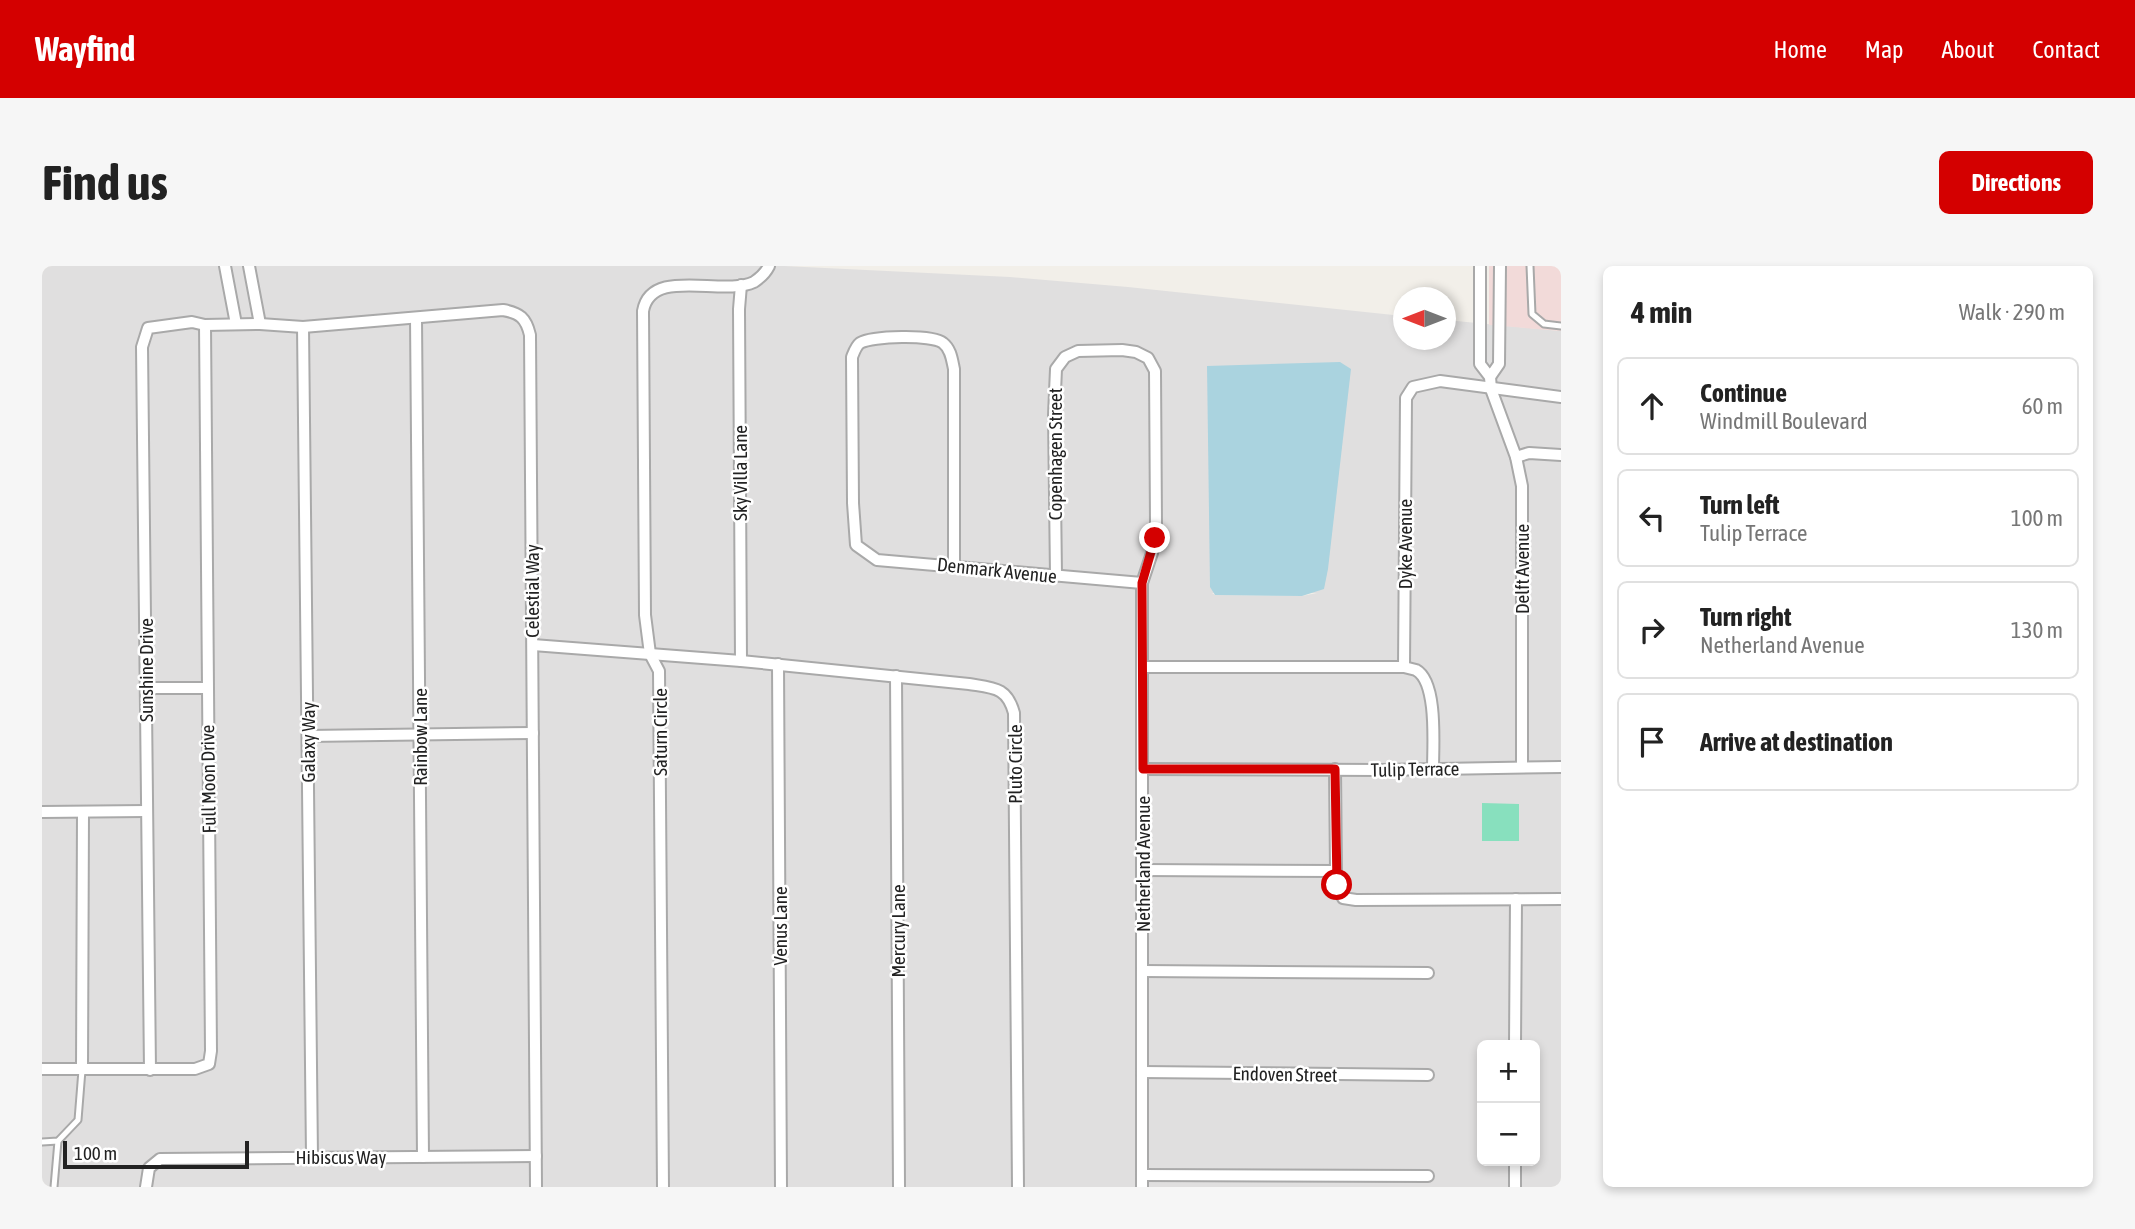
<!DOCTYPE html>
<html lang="en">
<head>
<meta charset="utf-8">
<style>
  :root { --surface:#fff; --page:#f6f6f6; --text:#222; --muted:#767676; --line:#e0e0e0; --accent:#d40000 }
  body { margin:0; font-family:"Asap Condensed",sans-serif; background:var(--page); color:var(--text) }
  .controls { position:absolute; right:21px; bottom:21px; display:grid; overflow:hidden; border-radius:10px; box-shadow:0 4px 10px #0003 }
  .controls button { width:63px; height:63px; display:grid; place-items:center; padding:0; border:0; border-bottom:2px solid var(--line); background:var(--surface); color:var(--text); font:35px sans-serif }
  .compass { position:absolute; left:1351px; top:21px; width:63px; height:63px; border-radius:50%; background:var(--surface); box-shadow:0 4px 10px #0003; rotate:270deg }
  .scale { position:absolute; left:21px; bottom:18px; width:186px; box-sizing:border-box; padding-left:7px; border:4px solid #222; border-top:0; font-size:19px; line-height:24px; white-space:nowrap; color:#222; -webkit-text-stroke:5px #fff; paint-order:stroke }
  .stop { position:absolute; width:21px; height:21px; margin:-16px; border:5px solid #d40000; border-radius:50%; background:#fff }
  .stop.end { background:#d40000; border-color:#fff; box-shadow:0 2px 7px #0008 }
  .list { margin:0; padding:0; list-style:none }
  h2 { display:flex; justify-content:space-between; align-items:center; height:91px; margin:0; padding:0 28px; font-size:30px }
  h2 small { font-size:23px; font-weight:400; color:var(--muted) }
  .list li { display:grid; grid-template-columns:46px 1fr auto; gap:21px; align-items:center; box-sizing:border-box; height:98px; margin:0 14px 14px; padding:0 14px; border:2px solid var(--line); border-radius:10px }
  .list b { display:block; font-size:26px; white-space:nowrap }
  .list p { margin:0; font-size:23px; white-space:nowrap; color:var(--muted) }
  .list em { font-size:23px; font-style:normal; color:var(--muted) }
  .icon { flex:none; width:38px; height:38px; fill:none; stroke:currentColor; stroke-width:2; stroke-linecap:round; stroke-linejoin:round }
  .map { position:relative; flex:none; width:1519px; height:921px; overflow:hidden; border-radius:10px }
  header { display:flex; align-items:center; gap:42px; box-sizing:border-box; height:98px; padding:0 35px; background:var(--accent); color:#fff }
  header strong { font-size:33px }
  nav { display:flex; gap:38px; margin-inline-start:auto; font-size:24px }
  .intro { display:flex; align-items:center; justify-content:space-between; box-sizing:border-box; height:168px; padding:0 42px }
  h1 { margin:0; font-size:49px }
  .button { padding:18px 32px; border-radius:10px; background:var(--accent); color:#fff; font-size:24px; font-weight:700 }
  main { display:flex; gap:42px; padding:0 42px }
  aside { flex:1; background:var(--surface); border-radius:10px; box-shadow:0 4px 10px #0003 }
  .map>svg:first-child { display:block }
  .residential { fill:#e0dfdf; fill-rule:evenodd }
  .commercial { fill:#f2dad9 }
  .pitch { fill:#88e0be }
  .water { fill:#aad3df }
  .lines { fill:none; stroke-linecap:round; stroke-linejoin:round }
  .service-casing { stroke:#a9a9a9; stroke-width:9 }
  .minor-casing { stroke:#a9a9a9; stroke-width:14 }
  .service { stroke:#fff; stroke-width:5 }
  .minor { stroke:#fff; stroke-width:10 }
  .route { stroke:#d40000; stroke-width:9 }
  .labels { text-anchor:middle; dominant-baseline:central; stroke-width:5; stroke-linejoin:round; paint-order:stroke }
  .street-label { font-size:19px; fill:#222; stroke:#fff }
</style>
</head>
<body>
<header>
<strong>Wayfind</strong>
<nav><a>Home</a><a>Map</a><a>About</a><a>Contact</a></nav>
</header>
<div class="intro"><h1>Find us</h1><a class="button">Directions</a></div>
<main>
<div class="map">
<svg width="1519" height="921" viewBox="0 0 1519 921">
  <rect width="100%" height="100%" fill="#f2efe9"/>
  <path class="residential" d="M0,0H742L968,11L1086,21L1361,50L1362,74H1404V54L1519,65V921H0ZM1170,327H1275L1260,330L1173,329ZM1440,779H1493V895H1440Z"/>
  <polygon class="commercial" points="1447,0 1519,0 1519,65 1447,59"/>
  <polygon class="pitch" points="1440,537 1477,538 1477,575 1440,575"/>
  <polygon class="water" points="1298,96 1309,103 1286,303 1282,323 1260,330 1173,329 1168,321 1165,100"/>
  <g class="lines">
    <defs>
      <g id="service">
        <polyline points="1488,0 1490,48 1502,58 1519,60"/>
        <polyline points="0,876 16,875 36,854 40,804"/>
        <polyline points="12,921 16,875"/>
      </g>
      <g id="minor">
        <polyline points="183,0 194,58"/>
        <polyline points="207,0 218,58"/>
        <polyline points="1438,0 1438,98 1448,111 1449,123 1474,191 1480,220 1480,500"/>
        <polyline points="374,52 381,891"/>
        <polyline points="261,61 270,891"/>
        <polyline points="1448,111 1457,98 1458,0"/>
        <polyline points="1474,191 1487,187 1519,189"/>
        <path d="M912,300V103C910,94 909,83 901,77C890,68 830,70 818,77C814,80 812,86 810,91L811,237L814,279L835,294L1100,317"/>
        <polyline points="1014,310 1012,149 1014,103 1023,91 1036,85 1080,84 1094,86 1106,92 1113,105 1114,258 1110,287 1100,317 1100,921"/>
        <path d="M491,379L699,395L927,418C952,422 965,421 972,447L976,921"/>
        <polyline points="699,395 697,43 699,19"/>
        <polyline points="736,398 739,921"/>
        <path d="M1102,401H1362C1366,402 1370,403 1374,404C1396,416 1391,480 1391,503"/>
        <polyline points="1362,401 1364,132 1371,121 1398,115 1519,131"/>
        <polyline points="854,410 857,921"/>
        <polyline points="104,422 165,422"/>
        <polyline points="266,470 491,467"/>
        <polyline points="1101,503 1338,504 1519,501"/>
        <polyline points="1293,503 1294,605 1295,619 1301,632 1314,634 1519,633"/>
        <polyline points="0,546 104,545"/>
        <polyline points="1101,604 1294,605"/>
        <polyline points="1101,705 1386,707"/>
        <polyline points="1473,779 1474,633"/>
        <polyline points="0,803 153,803 167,798 169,785 163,59"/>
        <polyline points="40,804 41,546"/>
        <path d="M108,804L100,81L106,62L150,56L163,59L218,58L261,61L461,44C478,47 484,52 488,69L494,921"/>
        <polyline points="1100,806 1386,809"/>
        <polyline points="1473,895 1473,921"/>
        <polyline points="1100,909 1386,910"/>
        <polyline points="104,921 107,902 118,893 494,890"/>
        <path d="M621,921L617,405L608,388L603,349L601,45C609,0 680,31 712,16C718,12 724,6 727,0"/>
      </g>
    </defs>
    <use href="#service" class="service-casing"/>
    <use href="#minor" class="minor-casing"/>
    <use href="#service" class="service"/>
    <use href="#minor" class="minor"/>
  </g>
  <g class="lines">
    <polyline class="route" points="1113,272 1100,317 1101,503 1293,503 1295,619"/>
  </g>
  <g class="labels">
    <g class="street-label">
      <text transform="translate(1013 188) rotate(-90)">Copenhagen Street</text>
      <text transform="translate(698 207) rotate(-90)">Sky Villa Lane</text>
      <text transform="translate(1363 278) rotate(-90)">Dyke Avenue</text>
      <text transform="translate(1480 303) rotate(-90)">Delft Avenue</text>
      <text transform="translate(955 304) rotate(6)">Denmark Avenue</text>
      <text transform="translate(490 325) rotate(-90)">Celestial Way</text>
      <text transform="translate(104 404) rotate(-90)">Sunshine Drive</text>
      <text transform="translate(618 466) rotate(-90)">Saturn Circle</text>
      <text transform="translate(378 471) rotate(-90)">Rainbow Lane</text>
      <text transform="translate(266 476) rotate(-90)">Galaxy Way</text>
      <text transform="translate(973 498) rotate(-90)">Pluto Circle</text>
      <text transform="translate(1373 503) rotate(-1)">Tulip Terrace</text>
      <text transform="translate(166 513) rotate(-91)">Full Moon Drive</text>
      <text transform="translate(1101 598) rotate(-90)">Netherland Avenue</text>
      <text transform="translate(738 660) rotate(-90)">Venus Lane</text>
      <text transform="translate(856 665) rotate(-90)">Mercury Lane</text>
      <text transform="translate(1243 808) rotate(1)">Endoven Street</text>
      <text x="299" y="891">Hibiscus Way</text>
    </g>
  </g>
</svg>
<div class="controls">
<button>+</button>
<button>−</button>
</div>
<svg class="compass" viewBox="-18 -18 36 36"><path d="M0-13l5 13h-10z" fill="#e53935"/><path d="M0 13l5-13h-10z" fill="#767676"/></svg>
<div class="scale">100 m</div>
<div class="stop" style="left:1295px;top:619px"></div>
<div class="stop end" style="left:1113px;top:272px"></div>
</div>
<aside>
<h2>4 min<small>Walk · 290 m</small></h2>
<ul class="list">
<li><svg class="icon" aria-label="ahead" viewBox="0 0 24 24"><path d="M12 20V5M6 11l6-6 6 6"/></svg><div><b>Continue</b><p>Windmill Boulevard</p></div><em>60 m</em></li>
<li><svg class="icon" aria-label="left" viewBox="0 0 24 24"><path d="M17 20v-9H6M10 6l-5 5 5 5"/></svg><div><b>Turn left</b><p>Tulip Terrace</p></div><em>100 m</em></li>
<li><svg class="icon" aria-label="right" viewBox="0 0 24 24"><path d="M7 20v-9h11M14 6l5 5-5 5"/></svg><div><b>Turn right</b><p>Netherland Avenue</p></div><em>130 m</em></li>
<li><svg class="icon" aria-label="arrive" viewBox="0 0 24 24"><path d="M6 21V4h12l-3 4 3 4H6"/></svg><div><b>Arrive at destination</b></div></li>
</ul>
</aside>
</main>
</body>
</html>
